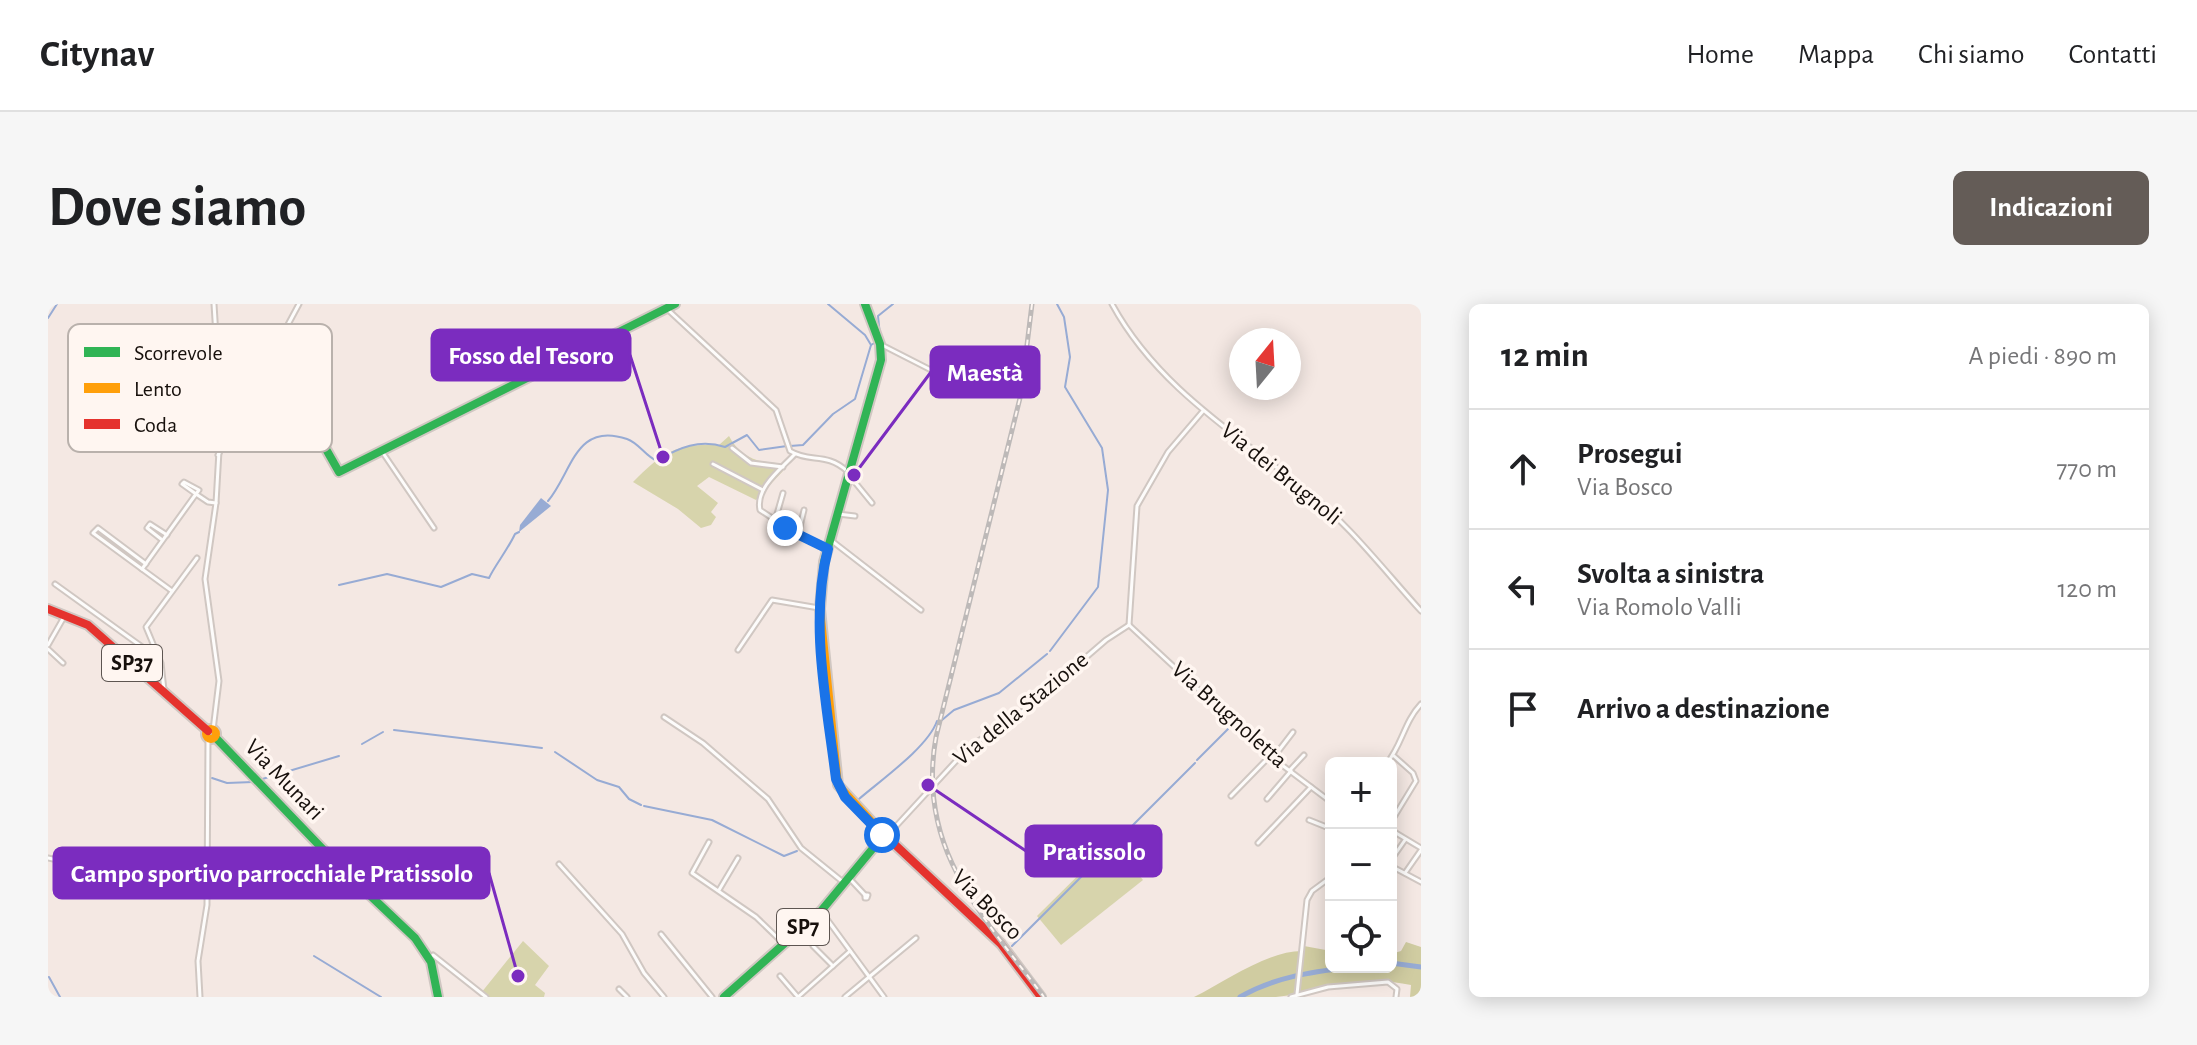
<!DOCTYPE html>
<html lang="it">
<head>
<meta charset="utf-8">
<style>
  :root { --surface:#fff; --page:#f6f6f6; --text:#202124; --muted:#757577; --line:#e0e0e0; --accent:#645c57 }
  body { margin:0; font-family:"Alegreya Sans",sans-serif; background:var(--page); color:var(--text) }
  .controls { position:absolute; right:24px; bottom:24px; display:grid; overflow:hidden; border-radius:12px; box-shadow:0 4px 20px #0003 }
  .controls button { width:72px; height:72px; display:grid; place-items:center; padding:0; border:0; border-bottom:2px solid var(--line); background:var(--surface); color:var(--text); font:40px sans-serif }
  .compass { position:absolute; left:1181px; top:24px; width:72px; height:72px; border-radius:50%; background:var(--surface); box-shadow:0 4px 20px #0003; rotate:18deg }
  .stop { position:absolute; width:24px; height:24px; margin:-18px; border:6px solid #1a73e8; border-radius:50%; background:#fff }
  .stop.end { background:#1a73e8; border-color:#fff; box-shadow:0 2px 8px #0008 }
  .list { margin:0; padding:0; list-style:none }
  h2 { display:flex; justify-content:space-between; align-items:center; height:104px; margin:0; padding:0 32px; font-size:34px }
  h2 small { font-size:26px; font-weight:400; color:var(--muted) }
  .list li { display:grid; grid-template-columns:52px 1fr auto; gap:24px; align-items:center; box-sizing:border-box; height:120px; padding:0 32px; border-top:2px solid var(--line) }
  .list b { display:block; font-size:30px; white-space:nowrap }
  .list p { margin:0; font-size:26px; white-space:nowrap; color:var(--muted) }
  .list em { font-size:26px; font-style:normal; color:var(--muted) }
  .icon { flex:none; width:44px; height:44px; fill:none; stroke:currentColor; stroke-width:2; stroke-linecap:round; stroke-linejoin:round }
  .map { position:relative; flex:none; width:1373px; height:693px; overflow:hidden; border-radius:12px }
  header { display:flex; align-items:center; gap:48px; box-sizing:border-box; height:112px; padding:0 40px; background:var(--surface); border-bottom:2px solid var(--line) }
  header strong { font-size:38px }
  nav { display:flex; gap:44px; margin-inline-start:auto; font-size:28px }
  .intro { display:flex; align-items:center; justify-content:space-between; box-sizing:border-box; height:192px; padding:0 48px }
  h1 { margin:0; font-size:56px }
  .button { padding:20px 36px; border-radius:12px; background:var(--accent); color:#fff; font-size:28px; font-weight:700 }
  main { display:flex; gap:48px; padding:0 48px }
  aside { flex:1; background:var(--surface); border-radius:12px; box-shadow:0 4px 20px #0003 }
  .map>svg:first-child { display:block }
  .green { fill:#d7d4ac }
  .forest { fill:#d0cca1 }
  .water { fill:#97abd4 }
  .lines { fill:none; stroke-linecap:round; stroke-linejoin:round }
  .stream { stroke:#97abd4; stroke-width:2 }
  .river { stroke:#97abd4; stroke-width:5 }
  .street-casing { stroke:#d0c7c2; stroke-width:7 }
  .fast-casing { stroke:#d0c7c2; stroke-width:12 }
  .slow-casing { stroke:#d0c7c2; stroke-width:12 }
  .jam-casing { stroke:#d0c7c2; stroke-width:12 }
  .street { stroke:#fdfcfb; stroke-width:3 }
  .fast { stroke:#30b455; stroke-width:8 }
  .slow { stroke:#ff9f0a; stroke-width:8 }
  .jam { stroke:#e5322d; stroke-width:8 }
  .rail-casing { stroke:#bdb9b8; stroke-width:5 }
  .rail { stroke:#fff6f1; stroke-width:2; stroke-dasharray:6; stroke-linecap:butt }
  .route { stroke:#1a73e8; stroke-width:10 }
  .labels { text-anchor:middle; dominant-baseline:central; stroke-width:7; stroke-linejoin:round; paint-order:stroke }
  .shield { fill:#fff6f1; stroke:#5d5551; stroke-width:2 }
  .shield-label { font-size:22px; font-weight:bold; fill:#17100c }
  .street-label { font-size:24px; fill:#17100c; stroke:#fff6f1 }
  .key { fill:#fff6f1; stroke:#b9b1ac; stroke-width:2 }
  .key-label { font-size:22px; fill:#17100c }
  .leader { fill:none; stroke:#7b2cbf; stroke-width:3 }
  .callout-dot { fill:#7b2cbf; stroke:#fff6f1; stroke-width:3 }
  .callout { fill:#7b2cbf; stroke:#7b2cbf; stroke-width:3 }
  .callout-label { font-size:26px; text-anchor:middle; font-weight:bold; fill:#fff }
</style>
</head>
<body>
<header>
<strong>Citynav</strong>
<nav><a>Home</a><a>Mappa</a><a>Chi siamo</a><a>Contatti</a></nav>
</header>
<div class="intro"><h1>Dove siamo</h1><a class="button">Indicazioni</a></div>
<main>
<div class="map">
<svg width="1373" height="693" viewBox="0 0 1373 693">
  <rect width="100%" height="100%" fill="#f4e8e3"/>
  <g class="green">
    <path d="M681,132C691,151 706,158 728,159L735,167L708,196L661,173L649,182L670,199L663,208L668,213L663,221L653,224L630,205L585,178C614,149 627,139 671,141Z"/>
    <polygon points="1064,538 1095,576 1013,641 989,612"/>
    <polygon points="475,637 501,662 487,681 497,689 496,693 440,693 433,689"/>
  </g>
  <path class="forest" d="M1358,638L1373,643V693H1362L1363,681C1313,670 1276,687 1228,693C1201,693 1173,693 1146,693C1178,677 1219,647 1254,647L1256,642L1283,647V663H1343V650L1353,647Z"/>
  <polygon class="water" points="493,194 503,202 471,228 472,221"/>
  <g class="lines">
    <g class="stream">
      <polyline points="780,0 817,31 823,41 828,38"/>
      <polyline points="0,14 9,0"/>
      <polyline points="832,31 830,12 845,0"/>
      <polyline points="742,142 755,141 785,110 807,95 823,41"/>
      <path d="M500,197C524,169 527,117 579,135C591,139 597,152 609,157C631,143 652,135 677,143L699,131L711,146L739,142"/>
      <path d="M291,281L339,270L393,283L424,270L441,274C447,261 459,247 467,230L471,228"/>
      <polyline points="1002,347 1050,283 1060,186 1054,144 1017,83 1022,53 1016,13 1009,0"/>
      <polyline points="894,416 906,406 951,389 999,350"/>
      <polyline points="346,426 494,444"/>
      <polyline points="314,440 335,428"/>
      <polyline points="507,448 549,476 571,483 581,495 593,501"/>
      <polyline points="1149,456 1184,421"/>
      <polyline points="164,474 179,479 205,478"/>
      <polyline points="211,476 291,452"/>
      <path d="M811,495C833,476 880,443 889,417"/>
      <polyline points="596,502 664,516 736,552 749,547"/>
      <polyline points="964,642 1147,459"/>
      <polyline points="266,652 333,693"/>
      <polyline points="1,673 12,693"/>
    </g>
    <g class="river">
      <polyline points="1343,659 1373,663"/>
      <path d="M1192,693C1226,673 1264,668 1303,663"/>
    </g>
    <defs>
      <g id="street">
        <path d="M1064,0C1108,81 1185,128 1255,184C1300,219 1335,265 1373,307"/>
        <path d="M618,4L728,106L742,147C762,159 778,148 799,167"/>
        <polyline points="832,40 928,89"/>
        <polyline points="684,144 703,159 735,163"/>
        <polyline points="335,149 386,224"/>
        <path d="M747,150C733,165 707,184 712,206L753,233L780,245"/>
        <polyline points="170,151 251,0"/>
        <polyline points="665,160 715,186"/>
        <polyline points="801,171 824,199"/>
        <polygon points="136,178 151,186 148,190 134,180"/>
        <polyline points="790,210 807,212"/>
        <polyline points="727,217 735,189"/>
        <polyline points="750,231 756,206"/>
        <polyline points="113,235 99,224 102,220 119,231"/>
        <polyline points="784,237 873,306"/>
        <polyline points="94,265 45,229 50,224 98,260"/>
        <polyline points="7,280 111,355"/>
        <polyline points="124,287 94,265 148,190 160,198 168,199"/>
        <polyline points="1081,321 1222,452 1283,498"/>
        <polyline points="1081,321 1089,202 1120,148 1155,107"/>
        <polyline points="0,341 16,313"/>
        <polyline points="0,345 15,359"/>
        <polyline points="690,346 724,296 771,304"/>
        <polyline points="116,386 113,359 98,323 149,254"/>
        <polyline points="616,413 655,439 720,495 753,544 795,578"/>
        <polyline points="165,426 171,377 157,275 168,199 173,112 166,0"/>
        <polyline points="1225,454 1245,428"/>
        <path d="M1339,459C1354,441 1356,418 1373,400"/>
        <polyline points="1242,466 1256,451"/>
        <polyline points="1183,492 1222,452"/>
        <polyline points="1219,495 1243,467"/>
        <polyline points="1261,516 1281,524 1283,520"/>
        <polyline points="1343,518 1368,477 1365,469 1346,452"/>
        <polyline points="1343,526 1373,544"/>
        <polyline points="839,532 920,444 978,405 1058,336 1081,321"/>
        <polyline points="661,538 644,569 708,613 736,640"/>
        <polyline points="1210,539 1263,483"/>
        <polyline points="0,554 149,587 158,585"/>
        <polyline points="1343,556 1357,536"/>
        <polyline points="511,560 574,630 596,669 616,693"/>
        <polyline points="1343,562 1373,578"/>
        <polyline points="1357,569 1373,546"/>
        <polyline points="802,575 817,591"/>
        <polyline points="671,586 690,554"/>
        <polygon points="817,591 820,591 819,594 817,594"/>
        <polyline points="773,607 836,693"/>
        <polyline points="613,630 664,693"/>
        <polyline points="765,642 785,662"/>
        <polyline points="385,651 438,693"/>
        <polyline points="732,672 750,693 802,647"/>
        <polyline points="571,685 579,693"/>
        <polyline points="1249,690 1259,596 1264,587 1283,573"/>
        <polyline points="152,693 150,657 159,601 160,434"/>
        <polyline points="797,693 868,634"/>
        <polyline points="1243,693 1280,683 1340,678 1349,685 1348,693"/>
      </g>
      <g id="fast">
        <polyline points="224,50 291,168 627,0"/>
        <polyline points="772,305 776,258 833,56 832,40 817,0"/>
        <polyline points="167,433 291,562 367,634 383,658 390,693"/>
        <polyline points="676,693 773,607 831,537"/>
      </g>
      <g id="slow">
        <polyline points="772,305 790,481 836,531"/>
        <circle cx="163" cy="430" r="5"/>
        <circle cx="836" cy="536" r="5"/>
      </g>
      <g id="jam">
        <polyline points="0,305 40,321 160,427"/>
        <polyline points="841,535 953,640 993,693"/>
      </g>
    </defs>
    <use href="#street" class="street-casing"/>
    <use href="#fast" class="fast-casing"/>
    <use href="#slow" class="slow-casing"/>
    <use href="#jam" class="jam-casing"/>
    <use href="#street" class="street"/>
    <use href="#fast" class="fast"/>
    <use href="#slow" class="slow"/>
    <use href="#jam" class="jam"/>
    <defs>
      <path id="rail" d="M984,0L973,90L888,433C868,544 934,611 996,693"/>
    </defs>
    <use href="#rail" class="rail-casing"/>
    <use href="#rail" class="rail"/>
  </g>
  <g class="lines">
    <path class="route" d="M737,224L780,245C761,318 779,401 788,475L797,493L834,531"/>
  </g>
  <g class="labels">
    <g class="shield">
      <rect x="54" y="341" width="60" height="36" rx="6"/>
      <rect x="729" y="605" width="52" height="36" rx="6"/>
    </g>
    <g class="shield-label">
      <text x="84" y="359">SP37</text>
      <text x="755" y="623">SP7</text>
    </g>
    <g class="street-label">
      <text transform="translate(1233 170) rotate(39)">Via dei Brugnoli</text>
      <text transform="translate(973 405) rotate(-39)">Via della Stazione</text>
      <text transform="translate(1181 411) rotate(42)">Via Brugnoletta</text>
      <text transform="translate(236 476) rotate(46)">Via Munari</text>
      <text transform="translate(939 601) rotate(45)">Via Bosco</text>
    </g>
  </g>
  <rect x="20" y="20" width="264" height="128" rx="12" class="key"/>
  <rect x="36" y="43" width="36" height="10" fill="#30b455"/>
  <rect x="36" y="79" width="36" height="10" fill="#ff9f0a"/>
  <rect x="36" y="115" width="36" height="10" fill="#e5322d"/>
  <g class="key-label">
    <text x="86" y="56">Scorrevole</text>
    <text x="86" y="92">Lento</text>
    <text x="86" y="128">Coda</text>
  </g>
  <path class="leader" d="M615 153L582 51M806 171L883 68M880 481L978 547M470 672L441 569"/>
  <g class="callout-dot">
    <circle cx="615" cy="153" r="8"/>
    <circle cx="806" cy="171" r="8"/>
    <circle cx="880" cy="481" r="8"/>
    <circle cx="470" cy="672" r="8"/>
  </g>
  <g class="callout">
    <rect x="384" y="26" width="198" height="50" rx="8"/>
    <rect x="883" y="43" width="108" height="50" rx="8"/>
    <rect x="978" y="522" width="135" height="50" rx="8"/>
    <rect x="6" y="544" width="435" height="50" rx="8"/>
  </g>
  <g class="callout-label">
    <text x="483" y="60">Fosso del Tesoro</text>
    <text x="937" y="77">Maestà</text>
    <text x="1046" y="556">Pratissolo</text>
    <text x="224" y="578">Campo sportivo parrocchiale Pratissolo</text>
  </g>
</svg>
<div class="controls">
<button>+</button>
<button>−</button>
<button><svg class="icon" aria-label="locate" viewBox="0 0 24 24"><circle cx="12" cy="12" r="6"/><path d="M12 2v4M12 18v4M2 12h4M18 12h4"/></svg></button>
</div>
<svg class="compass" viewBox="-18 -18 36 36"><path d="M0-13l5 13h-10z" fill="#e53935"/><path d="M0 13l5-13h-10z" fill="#757577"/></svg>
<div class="stop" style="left:834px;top:531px"></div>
<div class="stop end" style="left:737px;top:224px"></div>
</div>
<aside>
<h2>12 min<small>A piedi · 890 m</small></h2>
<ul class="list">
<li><svg class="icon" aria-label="ahead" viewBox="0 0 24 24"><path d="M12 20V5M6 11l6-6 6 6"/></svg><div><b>Prosegui</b><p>Via Bosco</p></div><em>770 m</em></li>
<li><svg class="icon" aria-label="left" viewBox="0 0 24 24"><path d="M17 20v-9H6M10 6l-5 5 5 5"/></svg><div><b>Svolta a sinistra</b><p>Via Romolo Valli</p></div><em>120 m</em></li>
<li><svg class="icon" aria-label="arrive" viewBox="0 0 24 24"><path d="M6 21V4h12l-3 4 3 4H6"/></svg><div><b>Arrivo a destinazione</b></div></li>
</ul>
</aside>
</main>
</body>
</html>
